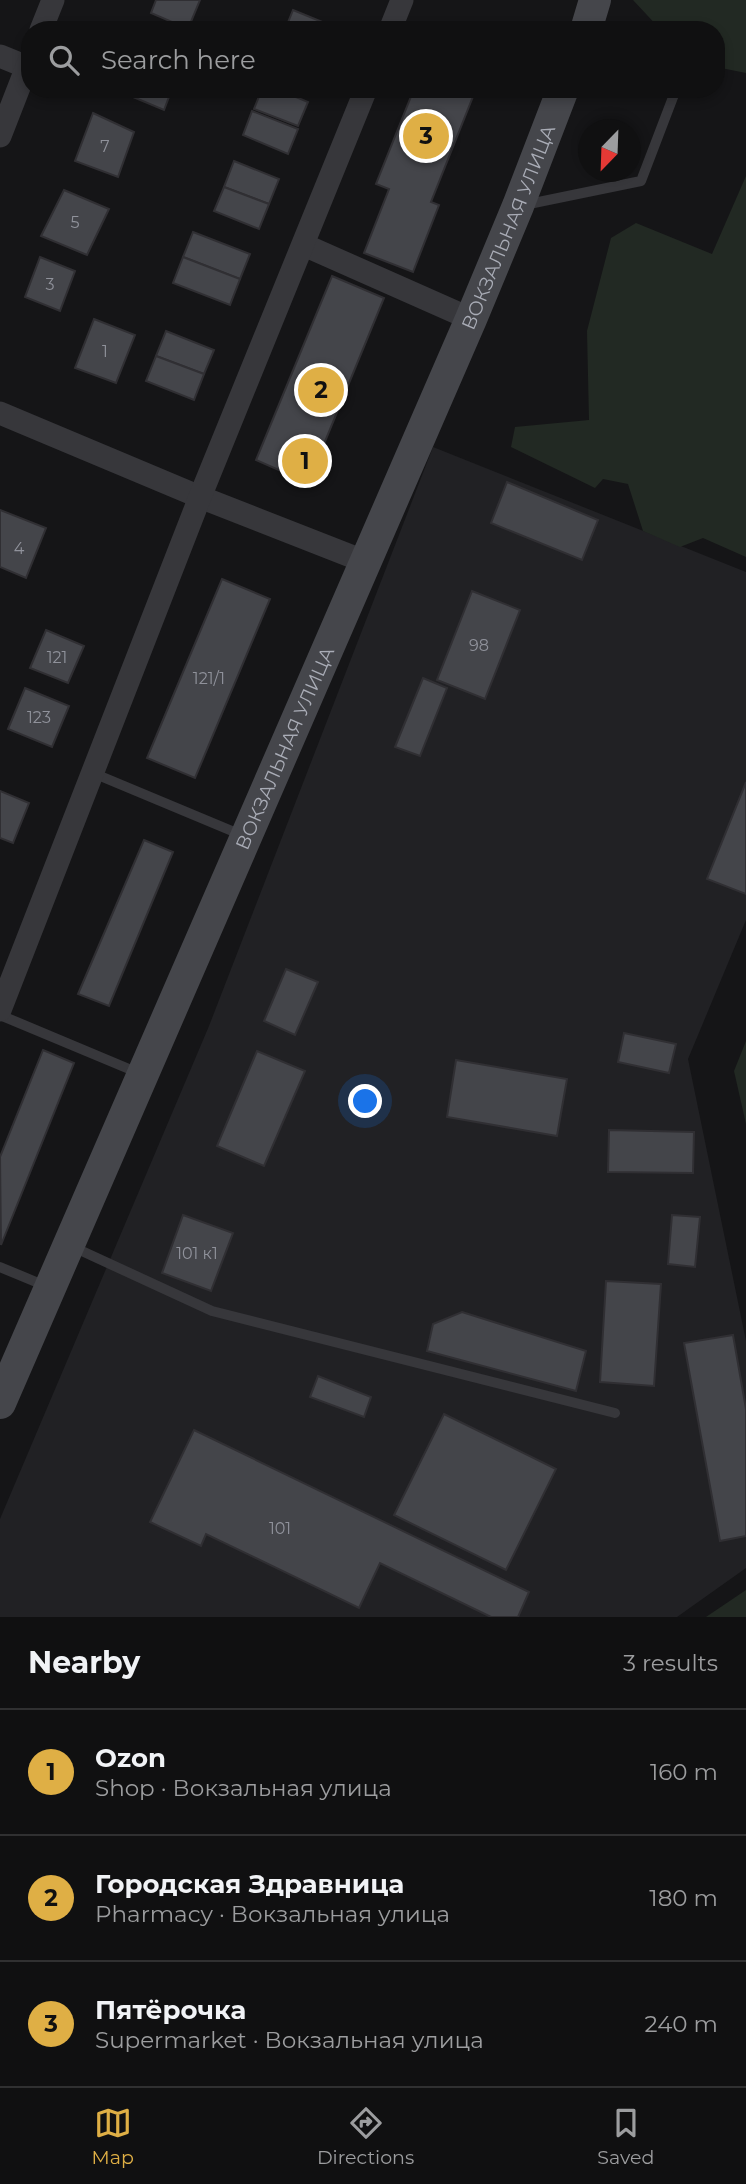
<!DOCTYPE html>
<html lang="en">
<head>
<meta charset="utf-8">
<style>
  :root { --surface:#101011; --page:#1e1e1f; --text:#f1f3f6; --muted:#9c9d9f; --line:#303031; --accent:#dfaf45 }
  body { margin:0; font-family:Montserrat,sans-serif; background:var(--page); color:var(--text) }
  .compass { position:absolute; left:578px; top:119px; width:63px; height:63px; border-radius:50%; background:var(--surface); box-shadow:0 4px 10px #0003; rotate:203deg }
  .you { position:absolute; left:366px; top:1102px; width:24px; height:24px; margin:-18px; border:5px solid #fff; border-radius:50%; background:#1a73e8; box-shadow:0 0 0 10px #1a73e833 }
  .badge { display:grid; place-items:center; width:46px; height:46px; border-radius:50%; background:var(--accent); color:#111; font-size:23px; font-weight:700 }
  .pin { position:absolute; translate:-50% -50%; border:4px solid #fff; box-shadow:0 2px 7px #0006 }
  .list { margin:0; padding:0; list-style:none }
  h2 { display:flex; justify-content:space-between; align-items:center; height:91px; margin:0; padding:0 28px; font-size:30px }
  h2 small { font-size:23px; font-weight:400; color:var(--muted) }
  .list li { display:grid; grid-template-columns:46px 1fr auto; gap:21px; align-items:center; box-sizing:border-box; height:126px; padding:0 28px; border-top:2px solid var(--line) }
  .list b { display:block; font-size:26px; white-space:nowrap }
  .list p { margin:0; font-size:23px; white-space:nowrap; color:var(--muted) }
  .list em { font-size:23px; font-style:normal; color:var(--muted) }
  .icon { flex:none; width:38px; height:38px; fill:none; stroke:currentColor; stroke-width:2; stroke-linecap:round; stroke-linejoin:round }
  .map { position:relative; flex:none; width:746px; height:1617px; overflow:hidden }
  .search { position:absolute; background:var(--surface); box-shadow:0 4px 10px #0003; left:21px; right:21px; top:21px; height:77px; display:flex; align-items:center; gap:18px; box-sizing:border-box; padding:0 24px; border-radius:28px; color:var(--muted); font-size:26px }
  .sheet { height:469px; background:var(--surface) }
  nav { display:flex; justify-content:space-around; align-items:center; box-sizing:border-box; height:98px; border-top:2px solid var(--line); background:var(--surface); font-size:19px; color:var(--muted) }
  nav a { display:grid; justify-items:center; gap:4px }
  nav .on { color:var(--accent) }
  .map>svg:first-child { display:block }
  .built { fill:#212124 }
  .green { fill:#222923 }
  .building { fill:#44454a; stroke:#302f33; stroke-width:2 }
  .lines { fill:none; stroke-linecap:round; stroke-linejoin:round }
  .service { stroke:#37373b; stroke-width:10 }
  .minor { stroke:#37373b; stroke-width:23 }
  .secondary { stroke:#45464b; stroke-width:32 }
  .labels { text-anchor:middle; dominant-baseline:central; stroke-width:6; stroke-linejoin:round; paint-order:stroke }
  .number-label { font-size:16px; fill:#90929b }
  .street-label { font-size:19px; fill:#a9acb6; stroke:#101012 }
</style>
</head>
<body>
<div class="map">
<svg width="746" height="1617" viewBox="0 0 746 1617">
  <rect width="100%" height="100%" fill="#151517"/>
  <polygon class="built" points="433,447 746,572 746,920 688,1059 746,1341 746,1568 677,1617 0,1617 0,1519 209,1026"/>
  <g class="green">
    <polygon points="633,0 746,0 746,73 716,67 716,30 661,30"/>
    <polygon points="746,176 746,557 703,538 680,547 643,531 628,484 603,479 595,488 511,447 515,427 589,420 587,331 611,238 636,223 712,254"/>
    <polygon points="746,1041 746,1124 734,1071"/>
    <polygon points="746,1590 746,1617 706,1617"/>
  </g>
  <g class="building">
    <polygon points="156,0 200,0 188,29 151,13"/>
    <polygon points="293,10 337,28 336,30 285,30"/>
    <polygon points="114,89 172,89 164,110"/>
    <polygon points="262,89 277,89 308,102 298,126 254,109"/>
    <polygon points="414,89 476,89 431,202 439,205 413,272 364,253 389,189 376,184"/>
    <polygon points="252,111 298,129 288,154 243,135"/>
    <polygon points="93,113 134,132 118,177 75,161"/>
    <polygon points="234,161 279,179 269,204 224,187"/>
    <polygon points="224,187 269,204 259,229 214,211"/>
    <polygon points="64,190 109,209 87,255 41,236"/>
    <polygon points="193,232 250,254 240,279 183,257"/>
    <polygon points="40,257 75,271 60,311 25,297"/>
    <polygon points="183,257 240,279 230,305 173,283"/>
    <polygon points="332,276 384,298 308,483 256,460"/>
    <polygon points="94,319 135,335 116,383 75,368"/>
    <polygon points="166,331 214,350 204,374 156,356"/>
    <polygon points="156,356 204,374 194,400 146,381"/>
    <polygon points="507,482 598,520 582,560 491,523"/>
    <polygon points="0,510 46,528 26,578 0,567"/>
    <polygon points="222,579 270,599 195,778 147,758"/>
    <polygon points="472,591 520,610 485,699 437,680"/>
    <polygon points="46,630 84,646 68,683 30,668"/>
    <polygon points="423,678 447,688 420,756 395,747"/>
    <polygon points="25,688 69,706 52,747 8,729"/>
    <polygon points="746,782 746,894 707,879"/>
    <polygon points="0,791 29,803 13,843 0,838"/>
    <polygon points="144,840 173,852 109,1006 78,994"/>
    <polygon points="286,969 318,982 295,1035 264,1021"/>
    <polygon points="624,1033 676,1044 669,1073 618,1062"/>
    <polygon points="43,1050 74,1063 1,1245 0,1157"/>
    <polygon points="257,1051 305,1071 264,1166 217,1146"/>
    <polygon points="456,1060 567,1079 557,1136 447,1117"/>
    <polygon points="609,1130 694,1132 693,1173 608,1172"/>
    <polygon points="183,1215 233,1233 211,1291 162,1273"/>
    <polygon points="672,1215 700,1217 695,1267 668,1264"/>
    <polygon points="606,1281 661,1284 654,1386 600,1382"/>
    <polygon points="462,1312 586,1351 576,1391 427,1351 433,1324"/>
    <polygon points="733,1335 746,1409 746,1536 720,1541 684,1343"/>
    <polygon points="318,1376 371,1397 364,1417 310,1397"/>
    <polygon points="444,1414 556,1469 506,1570 394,1515"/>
    <polygon points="194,1430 529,1592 518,1617 491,1617 380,1563 359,1608 206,1534 201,1546 150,1522"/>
  </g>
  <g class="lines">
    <g class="service">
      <polyline points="524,205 641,181 675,92 672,89"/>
      <polyline points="93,773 244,836"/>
      <polyline points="0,1015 141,1074"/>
      <polyline points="71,1246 212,1311 615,1413"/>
      <polyline points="0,1267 48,1287"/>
    </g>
    <g class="minor">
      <polyline points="41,30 53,0"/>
      <polyline points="390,30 402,0"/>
      <polyline points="0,56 27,67"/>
      <polyline points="0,136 30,59"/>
      <polyline points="304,245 471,319"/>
      <polyline points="0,413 200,497 366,562"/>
      <polyline points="0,1010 200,497 366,89"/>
    </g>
    <g class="secondary">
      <polyline points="586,30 595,0"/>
      <path id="s1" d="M0,1403L471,319L518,206L563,89"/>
    </g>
  </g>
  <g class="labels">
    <g class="number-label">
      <text x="105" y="146">7</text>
      <text x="75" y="222">5</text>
      <text x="50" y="284">3</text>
      <text x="105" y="351">1</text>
      <text x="19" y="548">4</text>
      <text x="479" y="645">98</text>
      <text x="57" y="657">121</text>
      <text x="209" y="678">121/1</text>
      <text x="39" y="717">123</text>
      <text x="197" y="1253">101 к1</text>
      <text x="280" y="1528">101</text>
    </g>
    <g class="street-label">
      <text stroke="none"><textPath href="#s1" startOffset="1281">ВОКЗАЛЬНАЯ УЛИЦА</textPath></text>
      <text stroke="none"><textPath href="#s1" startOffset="714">ВОКЗАЛЬНАЯ УЛИЦА</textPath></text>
    </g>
  </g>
</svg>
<svg class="compass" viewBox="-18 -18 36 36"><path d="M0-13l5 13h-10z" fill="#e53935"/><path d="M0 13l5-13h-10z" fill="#9c9d9f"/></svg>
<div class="you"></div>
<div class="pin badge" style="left:305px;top:461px">1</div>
<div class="pin badge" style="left:321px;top:390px">2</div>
<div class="pin badge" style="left:426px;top:136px">3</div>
<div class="search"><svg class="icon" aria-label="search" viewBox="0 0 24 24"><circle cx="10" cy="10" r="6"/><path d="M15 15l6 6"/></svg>Search here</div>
</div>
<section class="sheet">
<h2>Nearby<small>3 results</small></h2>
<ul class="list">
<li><span class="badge">1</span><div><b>Ozon</b><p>Shop · Вокзальная улица</p></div><em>160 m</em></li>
<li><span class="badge">2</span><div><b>Городская Здравница</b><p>Pharmacy · Вокзальная улица</p></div><em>180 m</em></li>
<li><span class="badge">3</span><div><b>Пятёрочка</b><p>Supermarket · Вокзальная улица</p></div><em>240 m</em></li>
</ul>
</section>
<nav>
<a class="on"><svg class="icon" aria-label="map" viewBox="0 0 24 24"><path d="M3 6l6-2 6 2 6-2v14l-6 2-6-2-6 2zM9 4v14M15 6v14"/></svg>Map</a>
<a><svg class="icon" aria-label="directions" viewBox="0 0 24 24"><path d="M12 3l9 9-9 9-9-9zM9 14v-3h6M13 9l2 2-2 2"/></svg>Directions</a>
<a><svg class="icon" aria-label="saved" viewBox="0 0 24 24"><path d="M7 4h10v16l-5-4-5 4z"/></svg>Saved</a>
</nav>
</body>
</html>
